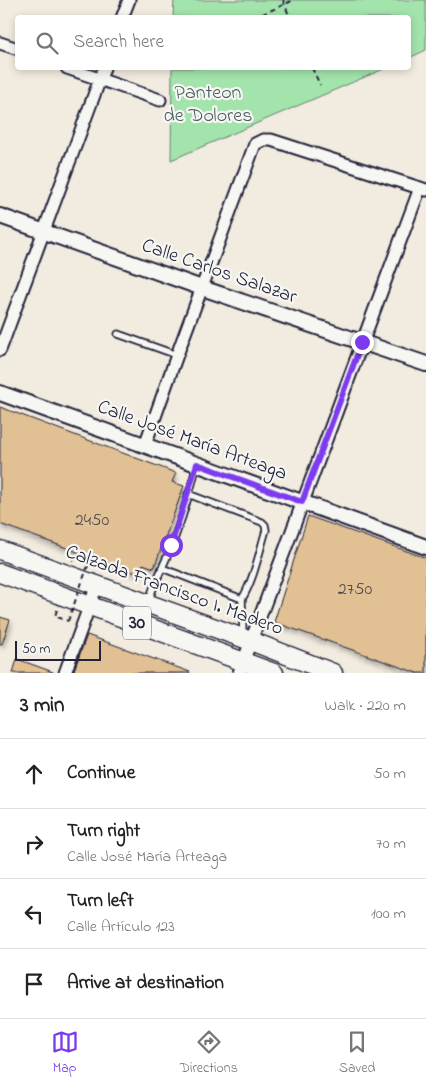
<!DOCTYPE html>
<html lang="en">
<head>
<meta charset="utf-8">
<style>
  :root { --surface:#fff; --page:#f2f2f2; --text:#222; --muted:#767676; --line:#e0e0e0; --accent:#7c3aed }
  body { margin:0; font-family:"Indie Flower",sans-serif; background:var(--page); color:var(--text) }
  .scale { position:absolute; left:15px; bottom:12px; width:86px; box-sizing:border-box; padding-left:5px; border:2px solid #22223b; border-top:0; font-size:14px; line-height:18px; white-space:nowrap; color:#22223b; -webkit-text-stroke:4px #f6f6f2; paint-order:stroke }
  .stop { position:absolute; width:15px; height:15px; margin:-11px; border:4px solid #7c3aed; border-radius:50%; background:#fff }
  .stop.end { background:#7c3aed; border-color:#fff; box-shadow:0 1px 5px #0008 }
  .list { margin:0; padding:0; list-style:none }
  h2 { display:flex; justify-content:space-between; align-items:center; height:65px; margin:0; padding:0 20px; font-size:21px }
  h2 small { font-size:16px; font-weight:400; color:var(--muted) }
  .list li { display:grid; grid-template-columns:32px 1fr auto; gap:15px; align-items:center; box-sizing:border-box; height:70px; padding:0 20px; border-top:1px solid var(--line) }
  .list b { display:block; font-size:19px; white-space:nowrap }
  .list p { margin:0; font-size:16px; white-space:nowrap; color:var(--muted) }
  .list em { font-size:16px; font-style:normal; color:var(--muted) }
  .icon { flex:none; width:28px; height:28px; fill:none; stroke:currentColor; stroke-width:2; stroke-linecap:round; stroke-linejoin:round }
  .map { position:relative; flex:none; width:426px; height:673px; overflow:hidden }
  .search { position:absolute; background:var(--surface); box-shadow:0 2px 8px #0003; left:15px; right:15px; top:15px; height:55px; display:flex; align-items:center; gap:12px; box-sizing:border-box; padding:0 18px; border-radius:5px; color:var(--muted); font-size:19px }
  .sheet { height:345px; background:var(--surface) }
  nav { display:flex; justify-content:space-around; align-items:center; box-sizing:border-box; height:70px; border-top:1px solid var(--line); background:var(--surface); font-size:14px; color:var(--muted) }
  nav a { display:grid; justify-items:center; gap:2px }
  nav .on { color:var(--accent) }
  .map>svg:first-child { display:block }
  .green { fill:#a3e3ac; stroke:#628274 }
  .building { fill:#e1c093; stroke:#22223b; filter:url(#shadow) }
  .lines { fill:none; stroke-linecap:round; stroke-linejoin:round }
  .service-casing { stroke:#22223b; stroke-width:9 }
  .minor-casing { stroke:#22223b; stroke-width:15 }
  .tertiary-casing { stroke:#22223b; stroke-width:18 }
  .primary-casing { stroke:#22223b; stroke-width:21 }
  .path { stroke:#22223b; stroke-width:2; stroke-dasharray:5 4; stroke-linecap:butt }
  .service { stroke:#f6f6f2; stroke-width:5.5 }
  .minor { stroke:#f6f6f2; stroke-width:11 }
  .tertiary { stroke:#f6f6f2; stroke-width:14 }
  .primary { stroke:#f6f6f2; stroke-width:18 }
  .path-bridge { stroke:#22223b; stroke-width:2; stroke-dasharray:5 4; stroke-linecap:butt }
  .route { stroke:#7c3aed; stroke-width:6 }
  .labels { text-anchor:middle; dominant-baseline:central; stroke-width:4.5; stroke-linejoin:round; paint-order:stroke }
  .number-label { font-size:18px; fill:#524a51 }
  .shield { fill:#f6f6f2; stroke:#626272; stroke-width:1 }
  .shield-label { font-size:19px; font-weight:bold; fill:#22223b }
  .park-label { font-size:20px; fill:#495c5d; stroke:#f6f6f2 }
  .street-label { font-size:20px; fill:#22223b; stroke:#f6f6f2 }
</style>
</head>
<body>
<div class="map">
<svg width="426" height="673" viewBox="0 0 426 673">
  <defs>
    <filter id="shadow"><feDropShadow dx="2" dy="4" stdDeviation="2.5" flood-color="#0004"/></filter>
  </defs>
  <rect width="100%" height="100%" fill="#f2ebdf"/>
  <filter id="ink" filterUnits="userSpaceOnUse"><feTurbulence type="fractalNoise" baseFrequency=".02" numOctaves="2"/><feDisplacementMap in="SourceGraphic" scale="10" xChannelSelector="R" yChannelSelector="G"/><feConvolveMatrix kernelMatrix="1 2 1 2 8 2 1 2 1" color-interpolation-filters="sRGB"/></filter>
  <g filter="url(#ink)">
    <g class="green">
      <polygon points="174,0 426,0 426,50 409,58 408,18 173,17"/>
      <polygon points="172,68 386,68 171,160"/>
    </g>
    <g class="building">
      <polygon points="0,407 176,473 172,482 184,486 154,568 143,564 139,574 0,524"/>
      <polygon points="308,516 426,558 426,673 417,673 274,622"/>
      <polygon points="0,617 10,620 2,644 0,644"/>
      <polygon points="87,635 190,672 189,673 73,673"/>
      <polygon points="17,659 53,672 53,673 13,673"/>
    </g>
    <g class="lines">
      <defs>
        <g id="service">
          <polyline points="118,334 177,355"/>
          <path d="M162,568L242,599C254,579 259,553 266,530L265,525L262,522L188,494"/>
          <polyline points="242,599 243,634"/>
          <path d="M149,601C152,589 157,580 162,568C176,538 189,497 197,464"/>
        </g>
        <g id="minor">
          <polyline points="122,18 129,0"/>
          <polyline points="0,43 18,49"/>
          <polyline points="67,68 160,100"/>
          <polyline points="0,350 104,68"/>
          <polyline points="145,445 177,355 255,144 263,140 271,140 426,190"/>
          <polyline points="65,673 97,585"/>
          <polyline points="239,673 420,188"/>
        </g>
        <g id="tertiary">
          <polyline points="0,216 202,288 426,364"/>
          <polyline points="0,393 426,547"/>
        </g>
        <g id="primary">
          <polyline points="0,550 251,641 333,673"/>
          <polyline points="0,573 274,673"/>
        </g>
      </defs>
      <use href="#service" class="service-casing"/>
      <use href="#minor" class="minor-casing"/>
      <use href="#tertiary" class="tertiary-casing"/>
      <use href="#primary" class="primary-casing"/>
      <g class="path">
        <polyline points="283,0 290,18"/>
        <polyline points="254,18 294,0"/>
        <polyline points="312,68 320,85"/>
        <polyline points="73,561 75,555 104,565 102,571"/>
        <polyline points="57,610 55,616 68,621"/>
      </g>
      <use href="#service" class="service"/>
      <use href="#minor" class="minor"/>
      <use href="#tertiary" class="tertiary"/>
      <use href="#primary" class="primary"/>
      <polyline class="path-bridge" points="68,621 90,560"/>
    </g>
  </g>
  <g class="lines" filter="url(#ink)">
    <polyline class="route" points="171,545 197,464 302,502 362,342"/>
  </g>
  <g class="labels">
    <g class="number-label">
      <text x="92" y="521">2450</text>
      <text x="355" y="590">2750</text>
    </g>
    <rect class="shield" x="123" y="606.5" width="28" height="33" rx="4"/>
    <g class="shield-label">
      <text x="137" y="623">30</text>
    </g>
    <g class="park-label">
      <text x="208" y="93">Panteon<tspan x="208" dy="23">de Dolores</tspan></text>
    </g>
    <g class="street-label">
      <text transform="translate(219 272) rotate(19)">Calle Carlos Salazar</text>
      <text transform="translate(192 441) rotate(20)">Calle José María Arteaga</text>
      <text transform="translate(174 591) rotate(20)">Calzada Francisco I. Madero</text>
    </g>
  </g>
</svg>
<div class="scale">50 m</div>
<div class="stop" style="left:171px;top:545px"></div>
<div class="stop end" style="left:362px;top:342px"></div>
<div class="search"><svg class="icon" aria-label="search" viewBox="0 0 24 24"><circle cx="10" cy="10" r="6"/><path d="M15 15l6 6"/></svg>Search here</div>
</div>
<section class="sheet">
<h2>3 min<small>Walk · 220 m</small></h2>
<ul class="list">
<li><svg class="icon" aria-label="ahead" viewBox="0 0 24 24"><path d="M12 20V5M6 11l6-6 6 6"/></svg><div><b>Continue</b></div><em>50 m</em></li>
<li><svg class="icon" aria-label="right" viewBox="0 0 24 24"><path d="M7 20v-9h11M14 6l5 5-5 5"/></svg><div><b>Turn right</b><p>Calle José María Arteaga</p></div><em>70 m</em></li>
<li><svg class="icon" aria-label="left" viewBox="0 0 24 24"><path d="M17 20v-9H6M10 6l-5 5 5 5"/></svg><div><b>Turn left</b><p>Calle Artículo 123</p></div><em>100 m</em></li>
<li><svg class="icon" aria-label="arrive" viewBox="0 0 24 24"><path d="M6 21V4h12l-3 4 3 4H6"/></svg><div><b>Arrive at destination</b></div></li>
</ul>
</section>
<nav>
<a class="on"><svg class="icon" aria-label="map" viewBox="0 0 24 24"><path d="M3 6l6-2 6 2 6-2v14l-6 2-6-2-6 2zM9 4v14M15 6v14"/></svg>Map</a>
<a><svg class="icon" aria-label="directions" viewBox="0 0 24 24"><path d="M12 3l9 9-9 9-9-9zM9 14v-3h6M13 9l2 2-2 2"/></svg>Directions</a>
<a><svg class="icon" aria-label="saved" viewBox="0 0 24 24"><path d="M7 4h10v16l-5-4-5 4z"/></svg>Saved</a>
</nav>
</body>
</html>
